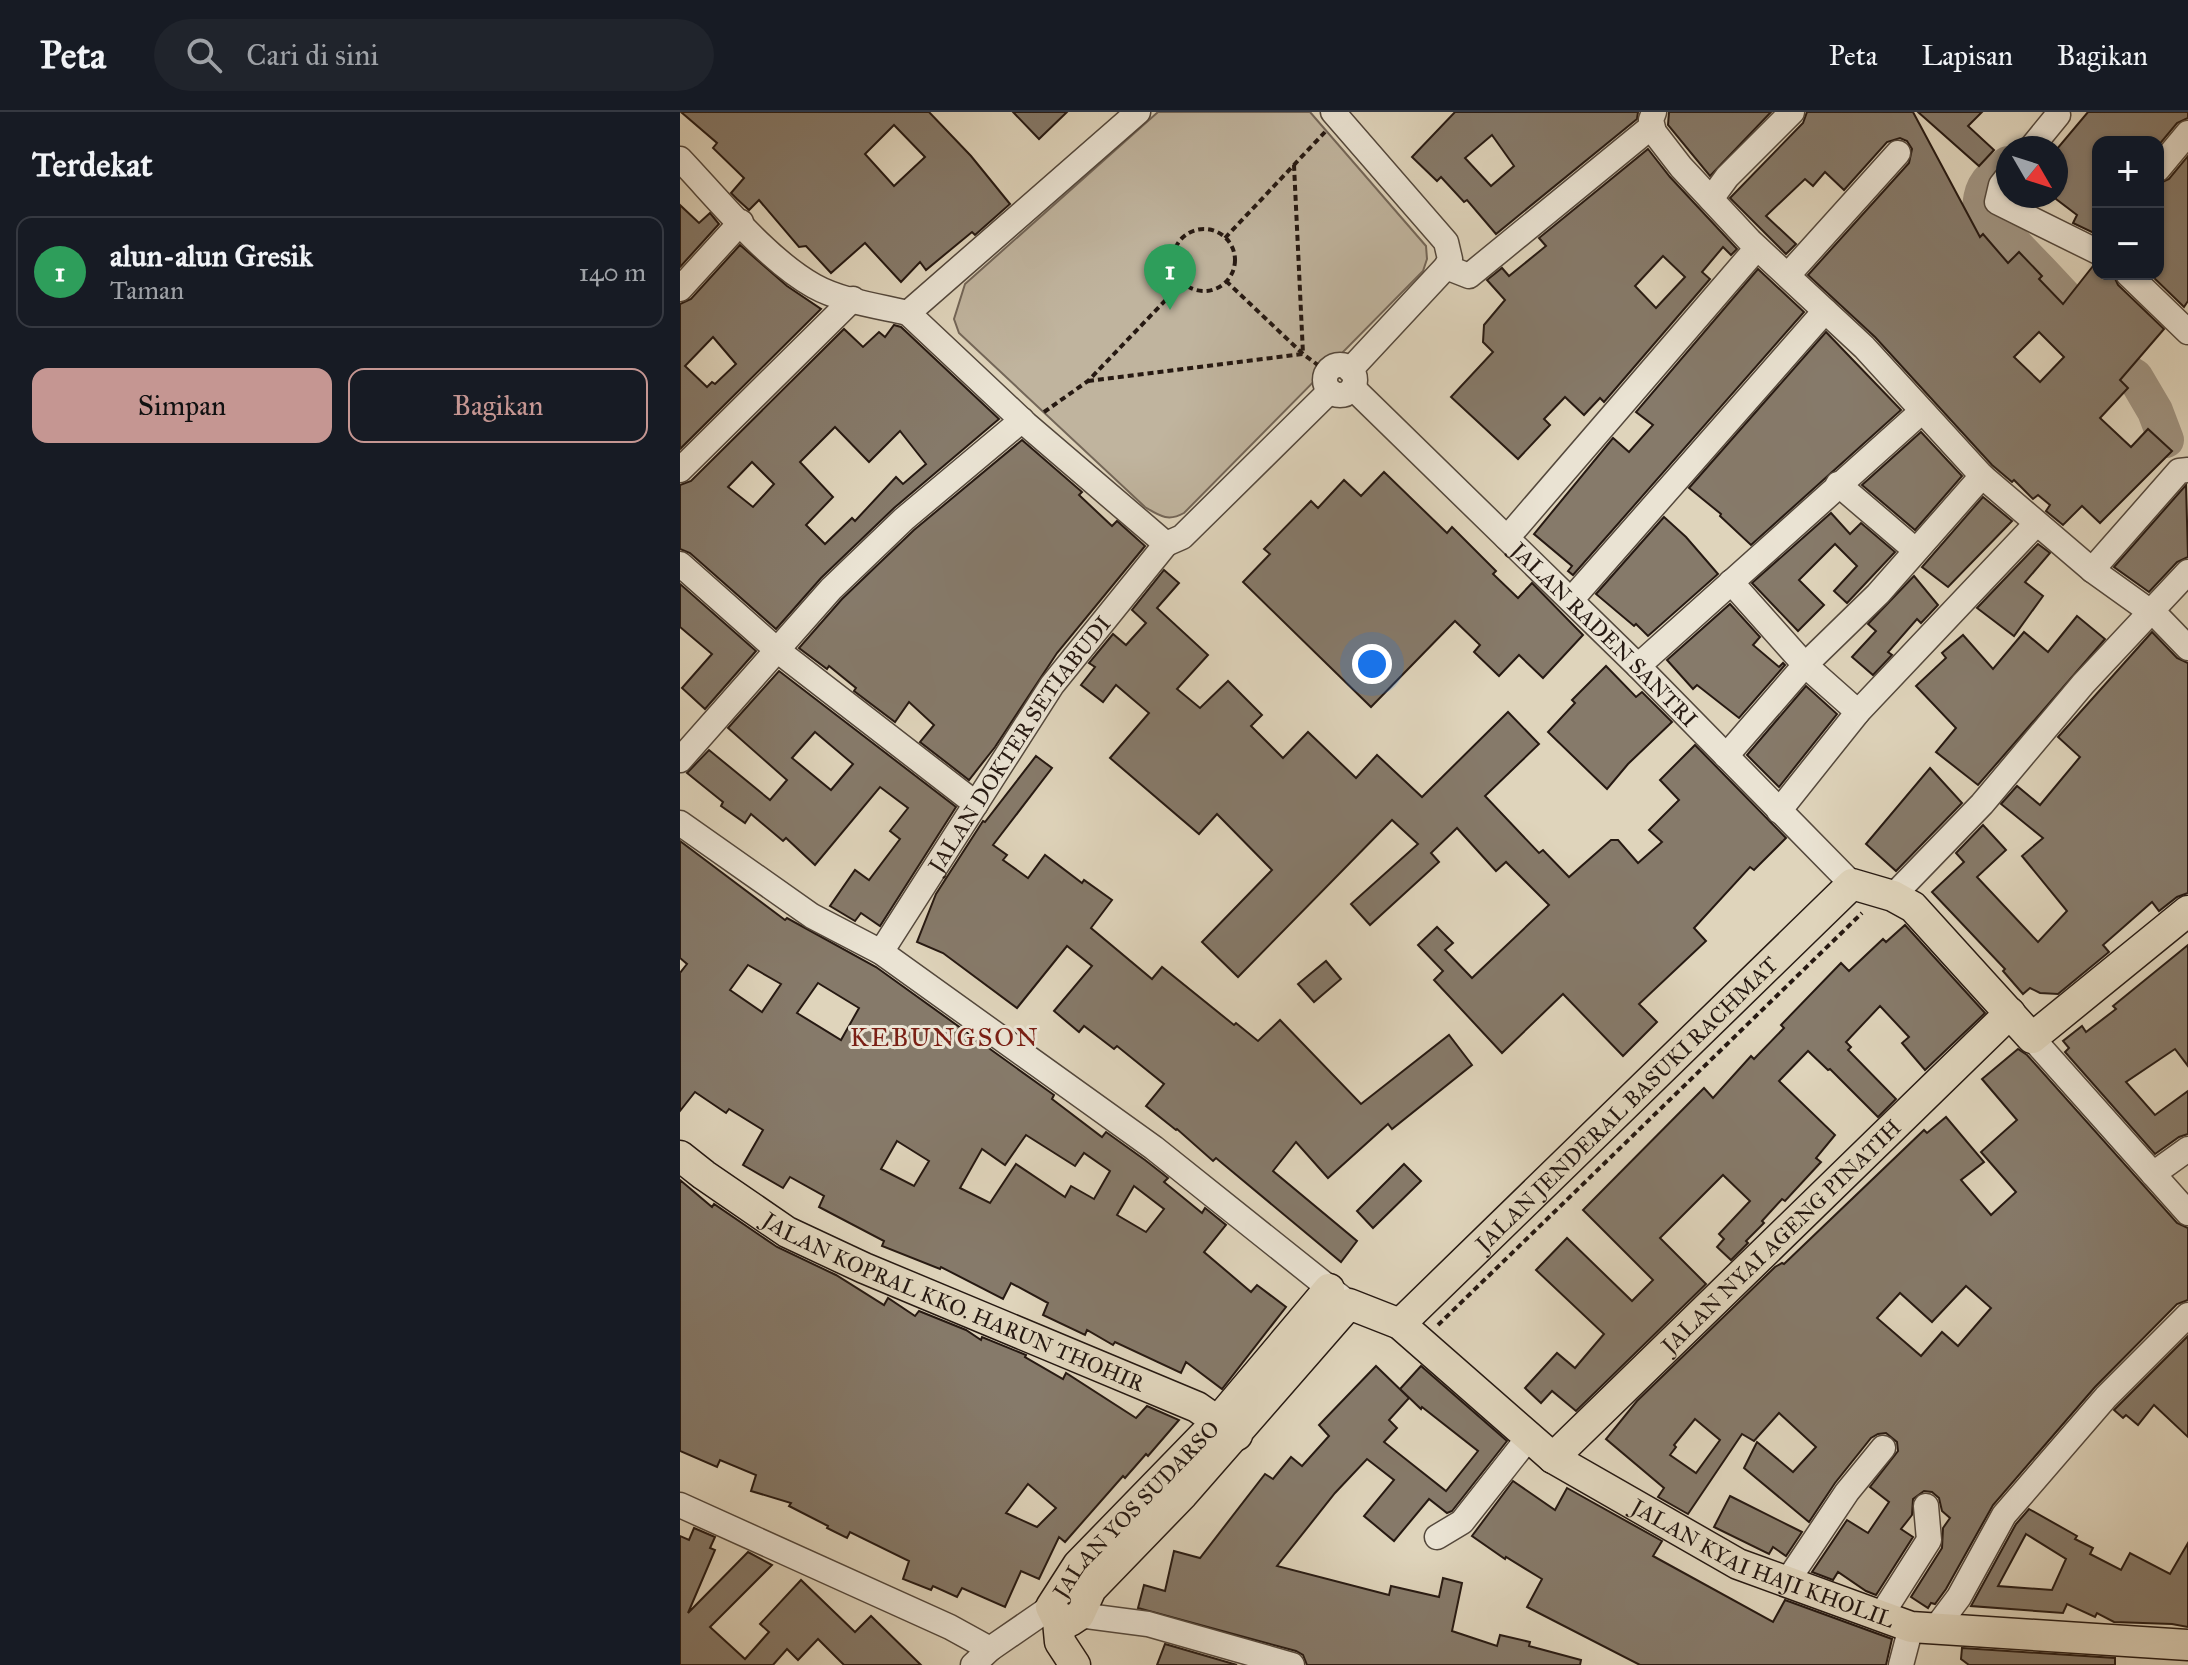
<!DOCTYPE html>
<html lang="id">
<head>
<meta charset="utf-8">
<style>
  :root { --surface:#171b24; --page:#20242c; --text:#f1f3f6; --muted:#9ea1a6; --line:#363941; --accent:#c59692 }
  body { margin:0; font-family:"IM FELL Great Primer",serif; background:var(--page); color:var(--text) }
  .controls { position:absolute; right:24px; top:24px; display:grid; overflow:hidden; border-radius:16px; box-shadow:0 2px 6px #0004 }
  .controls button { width:72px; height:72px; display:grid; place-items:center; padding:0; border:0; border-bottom:2px solid var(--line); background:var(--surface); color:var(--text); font:40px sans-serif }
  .compass { position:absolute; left:1316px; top:24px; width:72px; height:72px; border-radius:50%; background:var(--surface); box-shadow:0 2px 6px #0004; rotate:129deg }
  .you { position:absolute; left:692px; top:552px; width:28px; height:28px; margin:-20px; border:6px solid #fff; border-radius:50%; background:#1a73e8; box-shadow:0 0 0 12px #1a73e833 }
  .badge { display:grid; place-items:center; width:52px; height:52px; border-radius:50%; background:var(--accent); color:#fff; font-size:26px; font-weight:700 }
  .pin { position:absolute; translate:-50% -66px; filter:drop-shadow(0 2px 4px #0008) }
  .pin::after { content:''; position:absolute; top:42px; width:28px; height:24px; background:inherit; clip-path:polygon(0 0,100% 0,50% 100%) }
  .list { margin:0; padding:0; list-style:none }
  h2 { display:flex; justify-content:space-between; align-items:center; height:104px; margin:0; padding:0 32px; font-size:34px }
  h2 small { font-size:26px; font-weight:400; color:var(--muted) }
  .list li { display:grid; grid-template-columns:52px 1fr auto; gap:24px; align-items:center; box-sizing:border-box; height:112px; margin:0 16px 16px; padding:0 16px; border:2px solid var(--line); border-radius:16px }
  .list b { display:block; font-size:30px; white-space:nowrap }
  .list p { margin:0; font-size:26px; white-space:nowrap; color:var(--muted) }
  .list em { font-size:26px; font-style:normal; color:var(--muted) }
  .actions { display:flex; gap:16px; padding:24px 32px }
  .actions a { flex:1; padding:18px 0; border:2px solid var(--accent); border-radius:16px; text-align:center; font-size:28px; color:var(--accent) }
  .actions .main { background:var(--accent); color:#111 }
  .icon { flex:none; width:44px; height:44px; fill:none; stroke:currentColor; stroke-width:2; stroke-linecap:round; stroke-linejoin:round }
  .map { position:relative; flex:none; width:1508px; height:1553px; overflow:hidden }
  header { display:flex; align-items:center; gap:48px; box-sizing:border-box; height:112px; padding:0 40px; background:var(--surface); border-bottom:2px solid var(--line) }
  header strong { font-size:38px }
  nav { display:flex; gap:44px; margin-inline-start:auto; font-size:28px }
  .search { width:560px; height:72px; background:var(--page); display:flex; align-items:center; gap:20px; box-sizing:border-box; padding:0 28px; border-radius:44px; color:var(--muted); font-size:30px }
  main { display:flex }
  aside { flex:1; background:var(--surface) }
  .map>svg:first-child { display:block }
  .green { fill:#c0b49e; stroke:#736658; stroke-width:2 }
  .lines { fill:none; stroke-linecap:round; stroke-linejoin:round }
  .river { stroke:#a09482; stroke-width:36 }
  .building { fill:#867a6a; stroke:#261912; stroke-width:2; fill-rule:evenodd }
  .minor-casing { stroke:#54483c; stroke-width:27 }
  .major-casing { stroke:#261912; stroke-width:33 }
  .path { stroke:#261912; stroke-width:4; stroke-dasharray:6 4; stroke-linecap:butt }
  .minor { stroke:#eae3d3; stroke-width:24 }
  .major { stroke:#dfd4bb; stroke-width:30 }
  .labels { text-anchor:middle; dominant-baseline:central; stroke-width:6; stroke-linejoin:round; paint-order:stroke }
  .street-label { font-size:22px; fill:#261912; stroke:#eae3d3 }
  .quarter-label { font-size:26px; letter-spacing:2px; fill:#7a1f14; stroke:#eae3d3 }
</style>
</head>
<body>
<header>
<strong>Peta</strong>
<div class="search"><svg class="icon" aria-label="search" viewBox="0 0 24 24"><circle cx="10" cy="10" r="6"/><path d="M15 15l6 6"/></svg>Cari di sini</div>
<nav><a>Peta</a><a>Lapisan</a><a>Bagikan</a></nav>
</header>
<main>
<aside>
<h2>Terdekat<small></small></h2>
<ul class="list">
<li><span class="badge" style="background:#2e9e5b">1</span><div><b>alun-alun Gresik</b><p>Taman</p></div><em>140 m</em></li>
</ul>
<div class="actions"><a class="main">Simpan</a><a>Bagikan</a></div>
</aside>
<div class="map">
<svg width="1508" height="1553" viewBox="0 0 1508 1553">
  <rect width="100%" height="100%" fill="#dfd4bb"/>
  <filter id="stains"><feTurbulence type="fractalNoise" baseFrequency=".0025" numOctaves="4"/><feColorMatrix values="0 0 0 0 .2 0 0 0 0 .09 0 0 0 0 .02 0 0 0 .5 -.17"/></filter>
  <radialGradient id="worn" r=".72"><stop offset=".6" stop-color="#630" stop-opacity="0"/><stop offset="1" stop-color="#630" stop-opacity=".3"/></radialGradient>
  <path class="green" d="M478,0H630L746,134L747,147L743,159L504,401C488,410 480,404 465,395L279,221L274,207L285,172Z"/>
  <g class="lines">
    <path class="river" d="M1328,52C1305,68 1299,79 1300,106L1337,135L1361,160L1407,209L1413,222L1439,255L1455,265L1475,299L1486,328"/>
  </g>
  <g class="building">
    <path d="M1,0H249L291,44L330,92L295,123L292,120L246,158L240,150L221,170L185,131L151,161L126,134L119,135L79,88L69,98L57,87L51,81L64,66L33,36L37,31ZM214,13L245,45L214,74L185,42Z"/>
    <polygon points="333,0 387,0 359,27"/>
    <path d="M775,0H958L957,7L816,122L787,88L784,90L761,65L757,69L732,45ZM812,23L834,54L811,74L785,46Z"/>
    <polygon points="989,0 1091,0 1030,64 988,13"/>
    <path d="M1127,0H1233L1300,125L1303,122L1328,151L1339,140L1362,164L1359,167L1383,192L1413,154L1418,155V162H1433L1438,173L1484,217L1440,268L1448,276L1420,306L1451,335L1468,317L1492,339L1420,411L1402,394L1383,413L1366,399L1370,393L1358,383L1353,387L1334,368L1332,370L1312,353L1195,225L1128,163L1229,51L1232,37L1227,29L1220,26L1207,30L1164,78L1145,60L1133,74L1125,67L1086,104L1116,132L1106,142L1050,86L1123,11ZM1359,220L1384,245L1360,270L1334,245Z"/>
    <polygon points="1238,0 1302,0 1288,14 1314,38 1299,54"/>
    <polygon points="1408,0 1508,0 1508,6 1497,11 1478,34 1478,30 1418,30 1418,123 1393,111 1397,103 1376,87 1376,38"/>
    <path d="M968,37L990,65L1057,137L1051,143L1043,135L1022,160L1030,167L924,290L920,286L904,303L885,285L864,307L870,313L838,347L771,285L813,240L803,230L804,213L825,188L807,168L822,156L829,164L866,134L859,126ZM983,144L1005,165L976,196L955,174Z"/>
    <polygon points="1508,44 1508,189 1504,195 1470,162 1478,162 1478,72 1489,67"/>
    <polygon points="0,93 19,111 30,101 39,112 0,155"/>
    <path d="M60,133L107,174L141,197L0,337V192L11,187ZM33,225L56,252L35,272L32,270L27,275L5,254Z"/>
    <polygon points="1078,157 1124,200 893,463 888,459 892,454 854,422 933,326 949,340 973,313 956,300"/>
    <path d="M214,213L221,215L319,307L214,396L141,466L96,517L10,441L0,437V373L11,369L164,217L183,235L199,220L205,225ZM155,315L189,350L220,319L246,352L223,372L216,365L175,409L172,406L145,432L126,413L153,385L120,350ZM72,350L94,372L73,395L48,375Z"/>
    <polygon points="1146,220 1221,298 1071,433 1040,404 1041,402 1009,376"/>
    <polygon points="1241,320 1282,364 1235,418 1182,373"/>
    <polygon points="342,328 402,380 399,383 432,414 437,409 465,434 377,541 315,635 289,668 240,630 254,613 229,590 215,610 174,579 176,576 149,554 147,557 119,536 162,487 234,418"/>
    <polygon points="704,360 767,421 772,415 816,459 813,462 838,486 852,471 903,523 863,566 839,543 819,564 794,540 800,533 775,509 691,595 563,470 590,442 584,437 631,389 638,396 664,368 681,384"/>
    <polygon points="1506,373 1508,445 1497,450 1469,480 1434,455"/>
    <polygon points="1303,385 1332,409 1268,475 1242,455"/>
    <polygon points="1151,401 1170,422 1181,411 1215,440 1167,491 1154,479 1177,454 1155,432 1119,468 1144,493 1118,519 1072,471"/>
    <polygon points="984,405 1006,425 1038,462 968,524 956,512 954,514 916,482"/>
    <polygon points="1358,432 1370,441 1345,470 1363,484 1334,524 1297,496"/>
    <polygon points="484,458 499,471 477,496 528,543 497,577 520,596 548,569 582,603 571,614 603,646 628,620 676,666 697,643 742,685 828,600 859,632 805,684 859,741 863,738 889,765 931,728 938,728 958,751 982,730 969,718 999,688 980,668 1015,633 1106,726 1074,758 1070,755 1014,816 1026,829 959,892 977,910 943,944 883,882 822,941 754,868 763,859 738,833 757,815 773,831 765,838 792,866 869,793 826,750 816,759 777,716 751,741 759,750 690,813 671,792 738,732 712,708 558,865 522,830 592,758 537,702 519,722 430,646 469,601 436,573 423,590 401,573 415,555 409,551 433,522 446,533 466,511 452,498"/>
    <polygon points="1234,464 1258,493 1241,511 1237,507 1208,540 1212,543 1193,563 1172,545 1196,519 1188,512"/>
    <polygon points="0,472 76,539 25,597 2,576 32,542 0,515"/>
    <polygon points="1050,492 1080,525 1073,533 1099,555 1103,551 1105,553 1059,606 1017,573 1013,577 987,548"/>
    <polygon points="1397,504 1425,527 1298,673 1256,640 1276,616 1236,574 1266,546 1262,541 1283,523 1313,557 1344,520 1368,540"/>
    <polygon points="1472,520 1497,546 1508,551 1508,781 1497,785 1479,799 1472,790 1423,833 1429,840 1378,882 1360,881 1350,876 1343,882 1323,859 1325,857 1252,780 1284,750 1276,741 1303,713 1326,738 1297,765 1358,830 1387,799 1342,744 1363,726 1321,692 1337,674 1360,693 1400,645 1378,625"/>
    <polygon points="926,554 956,585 962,580 992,610 948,652 927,677 868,620 895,591 892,588"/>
    <path d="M99,559L276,695L200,814L181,801L175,809L150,794L175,758L189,768L220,727L210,719L228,696L200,675L135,753L106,726L103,729L71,702L65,711L41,694L43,690L7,661L29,638L90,688L107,668L48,616ZM135,620L173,652L151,678L112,646Z"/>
    <polygon points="1126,574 1157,602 1099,675 1067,643"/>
    <polygon points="356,644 372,656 313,733 327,743 323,748 348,766 365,743 402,771 404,768 432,788 411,816 472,867 482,855 554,913 556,911 578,929 600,908 681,992 769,923 792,953 712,1017 708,1012 648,1066 616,1030 593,1059 677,1129 661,1150 536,1046 533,1049 497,1017 496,1018 466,994 484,972 437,934 434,937 404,914 399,920 374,899 412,854 387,834 337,896 263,841 237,830 256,782 303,709 305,710"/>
    <polygon points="1250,656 1282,691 1216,759 1186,732"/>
    <path d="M0,729L105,808L107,806L196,855L374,983L372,987L422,1025L426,1020L465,1048L488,1066L484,1070L522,1101L525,1096L546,1113L524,1140L571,1180L577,1173L606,1195L542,1277L506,1250L501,1261L435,1230L433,1233L407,1218L405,1223L363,1203L368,1191L331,1171L323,1187L261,1155L260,1157L202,1134L204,1129L139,1095L144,1084L110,1065L103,1076L63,1053L83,1018L49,997L46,1001L15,980L0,999V861L7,852L0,846ZM68,853L101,872L82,900L50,878ZM138,871L179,896L161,928L117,901ZM346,1023L395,1054L404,1041L430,1059L414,1087L391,1074L385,1085L336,1052L310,1091L280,1076L302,1037L325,1053ZM217,1029L249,1049L234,1074L201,1057ZM454,1074L484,1097L466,1120L437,1103Z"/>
    <polygon points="1225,813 1305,901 1245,958 1222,931 1229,925 1200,894 1166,930 1171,935 1168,938 1216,987 1198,1005 1150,957 1148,958 1128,939 1099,969 1155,1023 1136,1046 1141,1050 1105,1089 1102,1087 1082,1109 1084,1111 1066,1129 1068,1131 1051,1148 1037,1135 1044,1127 1039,1122 1070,1089 1043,1063 980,1126 1026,1172 896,1299 872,1279 861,1291 845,1276 877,1241 895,1256 924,1222 856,1158 887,1126 952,1189 973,1168 903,1098 1024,976 1033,986 1071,944 1074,947 1104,916 1101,913 1161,851 1169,859 1203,827 1206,830"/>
    <polygon points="1508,833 1508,954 1495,937 1446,970 1475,1003 1508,979 1508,1022 1499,1025 1475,1042 1385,940 1389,936 1383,929 1402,914 1406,920 1436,897 1433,894"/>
    <polygon points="646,849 661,867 634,890 618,872"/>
    <path d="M1338,937L1347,943L1497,1111L1508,1116V1188L1497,1192L1415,1275L1313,1393L1266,1477L1255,1492L1251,1491L1248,1496L1231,1485L1262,1436L1263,1416L1270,1406L1262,1399L1259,1386L1252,1380L1244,1379L1233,1387L1232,1403L1221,1417L1233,1425L1196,1483L1186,1479L1158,1460L1153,1468L1132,1460L1167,1408L1188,1421L1209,1390L1190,1375L1218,1339L1217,1330L1206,1321L1198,1322L1191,1326L1155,1371L1129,1410L1064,1356L1077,1330L1113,1360L1136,1335L1099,1301L1074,1329L1062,1322L1008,1402L978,1385L984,1376L926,1327L957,1289L1095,1155L1102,1151L1104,1152L1244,1018L1247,1021L1266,1005L1304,1050L1281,1068L1311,1103L1336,1080L1301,1040L1337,1008L1302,967ZM1286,1174L1311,1196L1278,1234L1262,1220L1241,1244L1197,1206L1220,1181L1252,1210ZM1015,1307L1040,1328L1016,1361L990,1343L996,1335L994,1333Z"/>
    <polygon points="724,1052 741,1069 693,1116 677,1099"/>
    <path d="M0,1068L32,1095L34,1092L97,1135L156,1163L204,1193L208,1186L235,1204L239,1199L286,1218L301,1228L302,1225L346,1243L345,1245L383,1267L386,1261L456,1306L467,1294L499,1308L468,1344L466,1342L445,1366L443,1364L385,1430L379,1425L359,1467L341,1459L325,1495L282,1476L277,1485L253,1474L251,1478L223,1467L229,1449L170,1420L167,1426L147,1416L148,1414L109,1394L111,1391L71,1379L76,1363L40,1348L37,1355L0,1339ZM348,1372L376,1396L357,1415L326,1401Z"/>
    <polygon points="1508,1224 1508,1325 1474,1293 1458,1313 1446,1303 1443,1306 1434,1298"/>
    <polygon points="696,1254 729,1286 709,1308 717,1316 704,1330 766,1379 798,1339 742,1295 741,1297 720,1277 741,1254 827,1329 772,1399 767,1401 749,1387 714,1429 684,1404 714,1368 687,1347 655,1381 597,1454 709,1483 711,1474 759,1485 763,1466 782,1471 772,1519 817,1534 820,1523 850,1530 849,1534 901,1548 900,1553 627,1553 623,1543 616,1539 458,1496 464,1473 485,1479 494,1439 520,1446 585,1362 593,1367 611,1345 622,1354 649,1324 639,1313"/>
    <polygon points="833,1369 875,1398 887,1376 982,1429 973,1444 1093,1510 1105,1488 1212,1527 1206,1553 960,1553 847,1495 862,1467 826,1445 825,1447 792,1424"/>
    <polygon points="1050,1384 1122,1420 1106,1444 1093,1435 1089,1442 1034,1415"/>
    <path d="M1349,1397L1397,1424L1395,1427L1413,1436L1410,1442L1441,1458L1450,1441L1490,1462L1508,1431V1515L1492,1512L1434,1510L1417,1501L1415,1505L1387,1492L1383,1501L1291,1494L1336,1412ZM1346,1422L1386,1447L1372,1478L1318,1474Z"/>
    <polygon points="14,1416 35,1425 30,1436 35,1438 8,1501 68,1440 92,1453 30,1515 65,1547 89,1520 80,1512 121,1468 175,1520 191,1504 241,1553 164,1553 138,1527 118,1548 107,1537 93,1553 0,1553 0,1424 9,1428"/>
    <polygon points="485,1532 557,1553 477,1553"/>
    <polygon points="1282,1536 1435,1546 1435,1553 1289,1553 1281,1547"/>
  </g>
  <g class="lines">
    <defs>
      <g id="minor">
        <polyline points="458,0 228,201 346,312 486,432 502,425 650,279"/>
        <polyline points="653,0 766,130 770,147 766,155 670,258"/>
        <polyline points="974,0 971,8 974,20 1001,55 1070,129 1184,235 1302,364 1412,458 1479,506 1508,536"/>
        <polyline points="1351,36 1378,3 1377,0"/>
        <path d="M0,47C38,87 86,147 134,174C161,189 198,194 228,201"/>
        <polyline points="1478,57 1508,21"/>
        <polyline points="1328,64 1321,73 1317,90 1418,140"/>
        <polyline points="1031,87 1047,65 1112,0"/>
        <polyline points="766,155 789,164 971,15"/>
        <polyline points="1448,162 1508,220"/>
        <polyline points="1108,163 1218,41"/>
        <polyline points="0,177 61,110"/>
        <circle cx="660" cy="268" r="15"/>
        <path id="s1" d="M673,276L958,554L1172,772"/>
        <polyline points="0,358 173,187"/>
        <polyline points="1158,372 1234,437"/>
        <polyline points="827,426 1077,136"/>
        <polyline points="0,452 97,538 296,692"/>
        <polyline points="1412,458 1499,359 1508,358"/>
        <polyline points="1051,470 1125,553 1178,600"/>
        <polyline points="891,488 1145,199"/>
        <polyline points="958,554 1241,300"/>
        <polyline points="1046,644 1125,553 1198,482 1302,364"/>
        <polyline points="0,648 151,477 224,407 342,308"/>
        <polyline points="1099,699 1178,600 1356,412"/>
        <polyline points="0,711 132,804 201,840 474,1036 663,1187"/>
        <polyline points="1213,784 1302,692 1403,572 1508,460"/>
        <path id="s2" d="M201,840L372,573L486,432"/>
        <polyline points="1352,926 1508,1101"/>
        <polyline points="1473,1062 1508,1037"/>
        <polyline points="0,1393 270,1515 310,1537"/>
        <polyline points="757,1425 782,1410 849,1325"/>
        <polyline points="1106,1471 1167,1380 1203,1336"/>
        <polyline points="399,1503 468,1512 612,1553"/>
        <polyline points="1200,1505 1249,1428 1246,1394"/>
        <polyline points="1255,1517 1279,1485 1324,1403 1426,1285 1508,1203"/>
        <polyline points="293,1553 310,1537 371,1495"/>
        <polyline points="1221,1553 1231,1515"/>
      </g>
      <g id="major">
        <path id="s3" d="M0,1044L24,1063L107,1120L184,1156L517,1295L557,1323"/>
        <path id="s4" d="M720,1212L1172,772L1213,784L1233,795L1352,926L1508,799"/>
        <path id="s5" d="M873,1346L1330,901"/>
        <path id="s6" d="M378,1509H390L399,1503L411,1477L503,1382L669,1192L720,1212L873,1346L1058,1452L1231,1515L1508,1533"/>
        <path id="s7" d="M395,1553L380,1530L378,1509L371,1495L398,1453L538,1309L649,1177"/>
      </g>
    </defs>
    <use href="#minor" class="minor-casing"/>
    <use href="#major" class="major-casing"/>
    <g class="path">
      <circle cx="524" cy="148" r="31"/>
      <polyline points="545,126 645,20"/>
      <polyline points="546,169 623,242 646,259"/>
      <polyline points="408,269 623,242 614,53"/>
      <polyline points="364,300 408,269 502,171"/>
      <polyline points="758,1213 1182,801"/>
    </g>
    <use href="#minor" class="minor"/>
    <use href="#major" class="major"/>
  </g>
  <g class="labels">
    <g class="street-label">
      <text stroke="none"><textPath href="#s1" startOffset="352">JALAN RADEN SANTRI</textPath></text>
      <text stroke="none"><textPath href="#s2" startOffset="250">JALAN DOKTER SETIABUDI</textPath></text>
      <text stroke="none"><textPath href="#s4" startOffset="316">JALAN JENDERAL BASUKI RACHMAT</textPath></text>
      <text stroke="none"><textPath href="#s5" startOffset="318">JALAN NYAI AGENG PINATIH</textPath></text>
      <text stroke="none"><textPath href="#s3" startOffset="312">JALAN KOPRAL KKO. HARUN THOHIR</textPath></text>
      <text stroke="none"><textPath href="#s7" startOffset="194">JALAN YOS SUDARSO</textPath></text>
      <text stroke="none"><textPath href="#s6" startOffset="930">JALAN KYAI HAJI KHOLIL</textPath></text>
    </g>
    <g class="quarter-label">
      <text x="265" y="925">KEBUNGSON</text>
    </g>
  </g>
  <rect width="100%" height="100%" filter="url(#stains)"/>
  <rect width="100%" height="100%" fill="url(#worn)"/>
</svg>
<div class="controls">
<button>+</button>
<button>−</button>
</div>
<svg class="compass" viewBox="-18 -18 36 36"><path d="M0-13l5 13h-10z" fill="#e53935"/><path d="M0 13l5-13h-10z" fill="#9ea1a6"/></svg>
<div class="you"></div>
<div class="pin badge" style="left:490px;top:198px;background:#2e9e5b">1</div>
</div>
</main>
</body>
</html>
